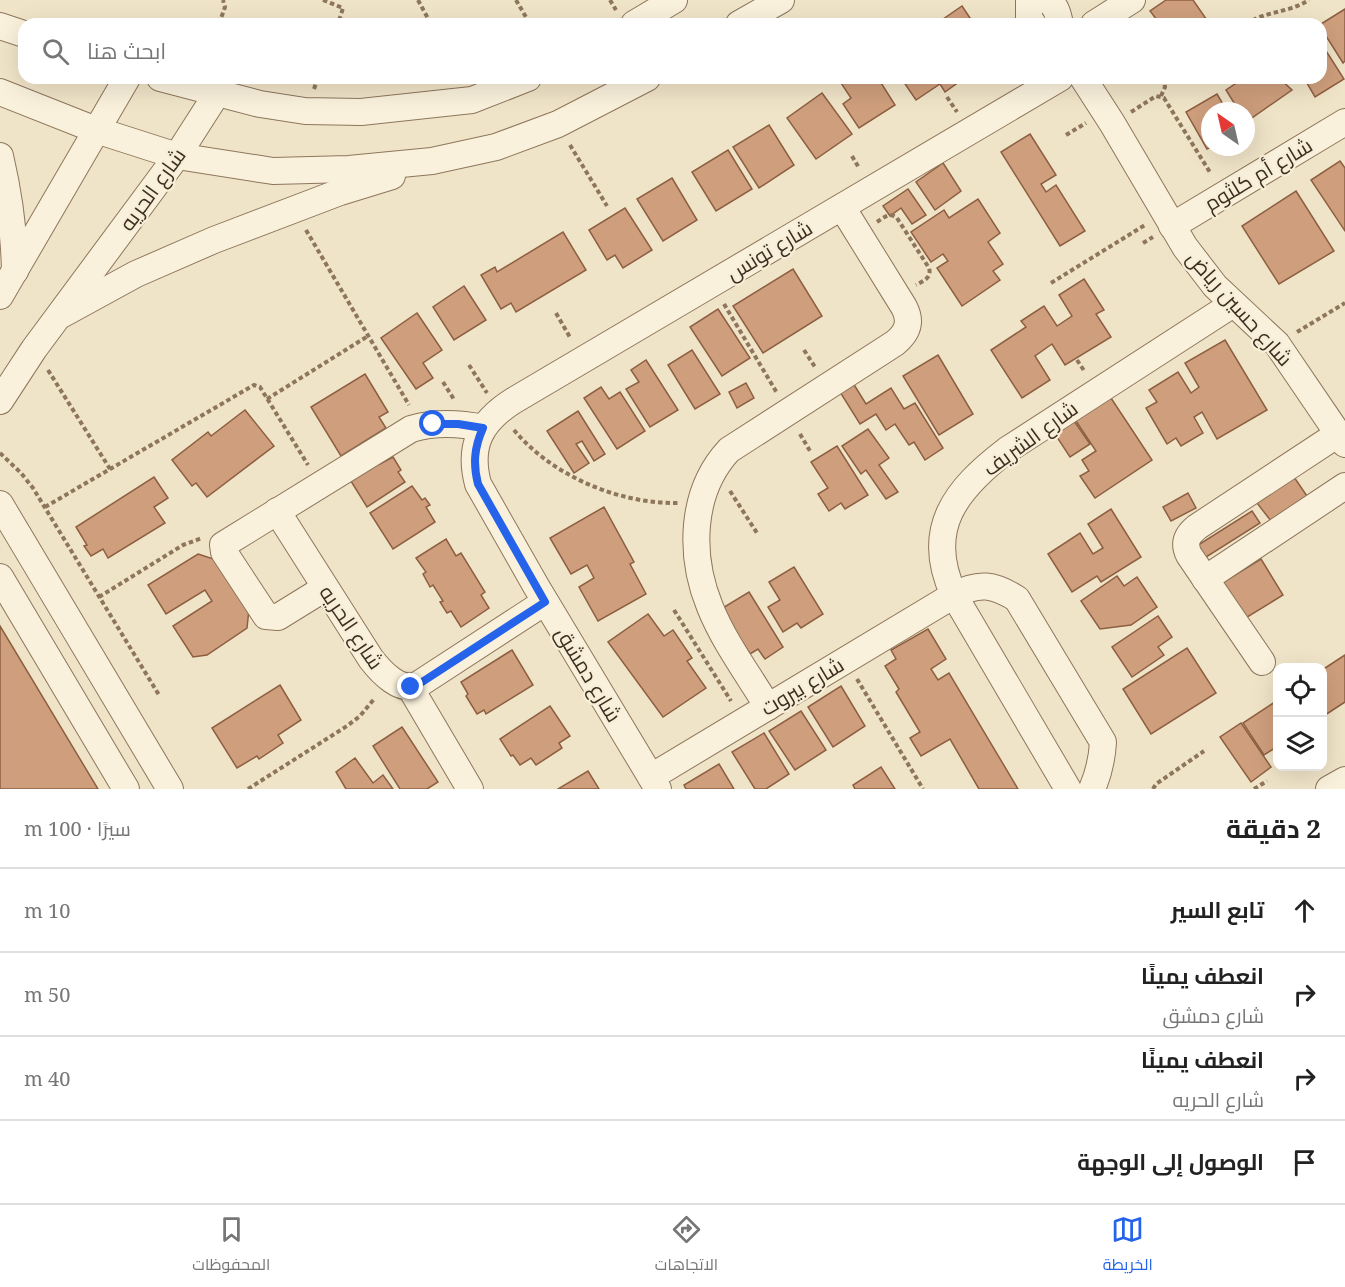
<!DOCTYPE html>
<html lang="ar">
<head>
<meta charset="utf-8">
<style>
  :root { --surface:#fff; --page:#f6f6f6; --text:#222; --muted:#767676; --line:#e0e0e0; --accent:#2563eb }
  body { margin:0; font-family:"Noto Serif",Cairo,serif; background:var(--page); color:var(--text); direction:rtl }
  .controls { position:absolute; right:18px; bottom:18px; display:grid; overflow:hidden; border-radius:12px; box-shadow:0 6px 24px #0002 }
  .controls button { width:54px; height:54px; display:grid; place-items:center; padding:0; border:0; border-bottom:2px solid var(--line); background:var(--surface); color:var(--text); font:30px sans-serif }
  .compass { position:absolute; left:1201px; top:102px; width:54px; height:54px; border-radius:50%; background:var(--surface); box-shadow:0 6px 24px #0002; rotate:326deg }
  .stop { position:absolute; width:18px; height:18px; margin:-14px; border:4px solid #2563eb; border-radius:50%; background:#fff }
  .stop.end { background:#2563eb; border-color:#fff; box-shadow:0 2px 6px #0008 }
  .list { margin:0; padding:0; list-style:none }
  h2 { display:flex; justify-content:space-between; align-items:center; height:78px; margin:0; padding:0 24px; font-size:26px }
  h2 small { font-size:20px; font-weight:400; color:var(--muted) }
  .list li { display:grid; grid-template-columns:39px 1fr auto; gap:18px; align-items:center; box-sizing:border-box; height:84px; padding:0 24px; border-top:2px solid var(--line) }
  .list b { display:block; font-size:22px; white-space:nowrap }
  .list p { margin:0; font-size:20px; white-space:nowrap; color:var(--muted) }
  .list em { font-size:20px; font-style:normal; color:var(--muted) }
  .icon { flex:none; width:33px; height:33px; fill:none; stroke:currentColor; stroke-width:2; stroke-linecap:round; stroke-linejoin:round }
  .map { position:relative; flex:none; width:1345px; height:789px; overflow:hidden; direction:ltr }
  .search { position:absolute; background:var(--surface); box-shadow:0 6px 24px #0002; left:18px; right:18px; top:18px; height:66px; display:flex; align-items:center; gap:15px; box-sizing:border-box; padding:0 21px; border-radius:18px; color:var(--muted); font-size:22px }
  .sheet { height:414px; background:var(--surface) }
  nav { display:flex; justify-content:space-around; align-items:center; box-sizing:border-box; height:84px; border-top:2px solid var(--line); background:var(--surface); font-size:16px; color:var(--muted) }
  nav a { display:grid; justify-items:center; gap:3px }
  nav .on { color:var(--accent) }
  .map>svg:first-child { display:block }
  .building { fill:#cf9f7d; stroke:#8d5f41; stroke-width:1.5 }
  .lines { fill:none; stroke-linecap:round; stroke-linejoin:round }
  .minor-casing { stroke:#8d765c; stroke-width:28 }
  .path { stroke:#8d765c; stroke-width:4; stroke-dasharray:4.5 3; stroke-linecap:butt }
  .minor { stroke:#faf1dc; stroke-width:26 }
  .route { stroke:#2563eb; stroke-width:8 }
  .labels { text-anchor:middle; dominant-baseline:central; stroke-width:4.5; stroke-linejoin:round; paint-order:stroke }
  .street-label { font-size:21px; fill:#3d2e20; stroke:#f7eed8 }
</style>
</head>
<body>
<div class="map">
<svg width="1345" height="789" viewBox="0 0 1345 789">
  <rect width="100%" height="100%" fill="#f0e4c8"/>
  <g class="building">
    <polygon points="1166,0 1193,0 1209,23 1160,24 1150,11"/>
    <polygon points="962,6 974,24 936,24"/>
    <polygon points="1345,9 1345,61 1343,63 1321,28 1321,24"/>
    <polygon points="1321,43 1344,79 1315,97 1304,78 1321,78"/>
    <polygon points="847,78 878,78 895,105 859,128 843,104 851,98 841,83"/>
    <polygon points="901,78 952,78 956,84 945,92 940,84 916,100"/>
    <polygon points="1244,78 1279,78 1292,90 1246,122 1246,111 1239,111 1226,90"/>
    <polygon points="822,93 852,134 816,159 787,118"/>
    <polygon points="1217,94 1227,111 1210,111 1211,147 1207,149 1186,112"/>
    <polygon points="769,125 794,165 759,188 733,147"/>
    <polygon points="1030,134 1056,175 1041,184 1046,192 1056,185 1085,231 1060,246 1001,152"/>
    <polygon points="728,150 752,189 716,211 692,172"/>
    <polygon points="1340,161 1345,168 1345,231 1311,180"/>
    <polygon points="943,163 961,191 935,210 916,182"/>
    <polygon points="672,178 697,220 663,241 637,199"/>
    <polygon points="908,189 926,215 912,224 901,208 890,216 883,206"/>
    <polygon points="1296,191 1334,251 1279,284 1242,226"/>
    <polygon points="978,199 1000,233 988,242 1003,264 993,271 1000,280 962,306 937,268 948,261 943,254 931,262 911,232 944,210 949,218"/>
    <polygon points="625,208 652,250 623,268 615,255 607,260 589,230"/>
    <polygon points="563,232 586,270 516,312 511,303 501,309 481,275 495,267 497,272"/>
    <polygon points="793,269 822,316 763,353 733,306"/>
    <polygon points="1084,279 1104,310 1096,314 1111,337 1065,365 1052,344 1035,356 1050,380 1022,398 991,350 1026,327 1021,321 1044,306 1057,326 1072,316 1059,295"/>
    <polygon points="464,286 486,320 454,340 433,307"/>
    <polygon points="718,309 750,358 722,376 690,327"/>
    <polygon points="417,313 442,350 423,363 433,378 416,389 381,338"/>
    <polygon points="1225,340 1267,410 1217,439 1202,412 1194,417 1203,433 1181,446 1176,438 1167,444 1146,408 1157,402 1149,390 1178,372 1191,393 1199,387 1185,363"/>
    <polygon points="692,350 720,394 695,409 668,365"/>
    <polygon points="938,355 973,414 939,435 903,376"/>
    <polygon points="646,360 678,410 650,427 626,389 639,382 631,370"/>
    <polygon points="365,374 388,412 379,417 386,428 341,456 311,407"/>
    <polygon points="746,383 754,398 737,408 729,392"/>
    <polygon points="853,383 866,404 891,388 904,409 915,403 943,448 925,460 914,442 909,445 895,424 886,430 876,414 860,424 840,392"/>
    <polygon points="601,387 609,399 620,392 645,431 617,449 584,398"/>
    <polygon points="1105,389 1152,460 1095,498 1080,476 1089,471 1082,460 1096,451 1070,412"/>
    <polygon points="245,410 274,446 207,497 196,483 192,486 172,460 208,432 211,436"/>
    <polygon points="578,411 605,454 594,461 582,441 576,444 589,463 574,473 547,431"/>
    <polygon points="1070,415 1090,444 1070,457 1051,428"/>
    <polygon points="868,429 889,458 879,465 898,492 886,499 866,470 861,474 842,446"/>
    <polygon points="837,446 868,495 845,509 841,503 829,511 818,494 828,488 811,462"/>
    <polygon points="393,457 401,470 398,472 405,482 367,507 349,478 377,459 380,464"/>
    <polygon points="154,477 168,498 154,507 165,523 108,558 103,549 91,556 84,546 87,545 76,527"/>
    <polygon points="1294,477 1307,496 1271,521 1257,503"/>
    <polygon points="412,486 422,500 425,498 430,505 426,507 435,522 393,549 370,513"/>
    <polygon points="1188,493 1196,508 1171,521 1163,507"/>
    <polygon points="604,507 634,562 630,564 646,594 598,621 579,587 594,578 587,565 571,574 550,538"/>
    <polygon points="1111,509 1141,557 1101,582 1097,576 1072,592 1048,554 1080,533 1093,554 1103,548 1088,524"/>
    <polygon points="1252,511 1260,523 1203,559 1195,547"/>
    <polygon points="446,539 456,556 461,553 485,592 481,595 489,608 461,627 451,611 447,613 440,602 443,601 433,585 430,587 423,574 426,572 416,558"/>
    <polygon points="198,554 223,562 249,609 247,628 207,655 193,657 173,626 212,601 205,590 166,614 148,585"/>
    <polygon points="1261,559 1283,595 1244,619 1222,583"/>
    <polygon points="794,567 823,614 801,628 797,623 783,632 768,607 780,600 769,582"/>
    <polygon points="1117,576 1124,586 1137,577 1157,607 1131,625 1100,629 1081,601"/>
    <polygon points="749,592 783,647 765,659 758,649 750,654 721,609"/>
    <polygon points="648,614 664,636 673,630 692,658 687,661 706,688 663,717 608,642"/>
    <polygon points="1158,616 1172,637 1158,647 1164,655 1132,677 1112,647"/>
    <polygon points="0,626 98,789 0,789"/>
    <polygon points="928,629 946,659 931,669 938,680 949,673 1018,789 979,789 950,739 921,756 910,738 920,732 896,692 899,689 885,666 896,659 891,650"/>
    <polygon points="1187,648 1216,693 1151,734 1123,689"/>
    <polygon points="512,650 533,685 486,714 484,710 477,714 466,696 468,694 461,682"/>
    <polygon points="1345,655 1345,702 1322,717 1322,670"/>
    <polygon points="280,685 301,720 278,735 283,743 259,759 257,756 237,768 212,728"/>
    <polygon points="841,686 865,726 833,747 808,707"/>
    <polygon points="1278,700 1278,746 1264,755 1243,723"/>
    <polygon points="550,706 570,736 559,743 562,748 536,765 531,758 520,765 513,755 511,756 500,739"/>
    <polygon points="801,711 826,750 795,770 769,731"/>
    <polygon points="1241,723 1271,767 1251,782 1220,737"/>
    <polygon points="402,727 438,782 427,789 400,789 373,746"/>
    <polygon points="764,733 789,774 766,789 755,789 732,752"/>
    <polygon points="355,758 373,783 383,775 393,789 346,789 336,772"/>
    <polygon points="719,764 734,789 686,789 684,785"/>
    <polygon points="881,767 895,789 855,789 853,785"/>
    <polygon points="588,771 599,789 558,789"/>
  </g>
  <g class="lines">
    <defs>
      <g id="minor">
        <polyline points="1029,0 1029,18 1033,24"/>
        <path d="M1047,0C1056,5 1058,14 1060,24"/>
        <polyline points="634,24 674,0"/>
        <polyline points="739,24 781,0"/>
        <polyline points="1094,24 1132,0"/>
        <polyline points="0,26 24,34"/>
        <polyline points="160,78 260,104 305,111 361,112 472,100 528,78"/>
        <polyline points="1083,78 1112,123 1185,247 1215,286 1277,344 1345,444"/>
        <polyline points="0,92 96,130 177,156 273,171 349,169 432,161 496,147 558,124 647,78"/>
        <path d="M0,156C9,194 14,232 15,271"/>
        <polyline points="1172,226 1345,122"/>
        <polyline points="0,296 127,78"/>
        <polyline points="61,315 136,274 214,240 340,192 392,176"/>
        <polyline points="0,401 34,349 177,156 218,92"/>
        <polyline points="0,504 170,789"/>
        <path d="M277,511L371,659C381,672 401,694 419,684L545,602"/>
        <polyline points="0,577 126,789"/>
        <polyline points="1205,579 1345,486"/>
        <path d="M325,588L278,617L266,616L224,552L223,545L411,429C435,422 459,423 483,428"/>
        <path d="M1262,662L1189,555C1183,543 1187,535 1197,527L1338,434"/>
        <polyline points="414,687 414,694 470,789"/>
        <path d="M768,707C748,674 724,642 710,607C689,556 690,492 729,450L895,343C907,333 912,322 904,307L842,207"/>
        <path d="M651,777L954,595C979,582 994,584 1017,599L1103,742C1102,760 1099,773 1092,789"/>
        <path d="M658,789L536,586L478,484C468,446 480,422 513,401L1060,78"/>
        <path d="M1068,789L954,595C923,529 956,489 1007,450L1233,304"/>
        <polyline points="1329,789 1345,780"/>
      </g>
    </defs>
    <use href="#minor" class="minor-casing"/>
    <g class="path">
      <polyline points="323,0 343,8 338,24"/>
      <polyline points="418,0 431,24"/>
      <polyline points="516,0 530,24"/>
      <polyline points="610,0 616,10"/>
      <polyline points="219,24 225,7 223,0"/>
      <path d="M1246,24C1268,10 1286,14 1309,0"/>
      <polyline points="314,89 318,78"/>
      <polyline points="1161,96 1165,87 1164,78"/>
      <polyline points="947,97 957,112"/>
      <polyline points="1131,112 1156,96 1164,98 1211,174"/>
      <polyline points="1066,135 1086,123"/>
      <polyline points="570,145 607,206"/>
      <polyline points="852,156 859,168"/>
      <path d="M877,222C884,217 890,212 897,218L929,268C932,278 923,281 916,285"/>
      <polyline points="306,230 409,405"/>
      <polyline points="1143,243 1153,237"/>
      <polyline points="1051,283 1145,225"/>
      <polyline points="724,304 777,393"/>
      <polyline points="556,313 571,339"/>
      <polyline points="1297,332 1345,303"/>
      <polyline points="804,350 815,367"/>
      <polyline points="1077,360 1085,372"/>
      <polyline points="469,365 487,393"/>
      <polyline points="48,370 110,469"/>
      <polyline points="443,382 455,401"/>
      <polyline points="267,399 368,336"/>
      <path d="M514,430C552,476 619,504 678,503"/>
      <polyline points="800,434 810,451"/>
      <polyline points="0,453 21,473 33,488 159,695"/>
      <polyline points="730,491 757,533"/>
      <polyline points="45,507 254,385 260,387 308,465"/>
      <polyline points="99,597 183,545 202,538"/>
      <polyline points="674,610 731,701"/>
      <polyline points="857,679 923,789"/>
      <polyline points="248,789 347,726 360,716 375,698"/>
      <polyline points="1153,789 1156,784 1204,751"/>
      <polyline points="1254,789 1267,781"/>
    </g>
    <use href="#minor" class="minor"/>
  </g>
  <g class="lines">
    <path class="route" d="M411,687L419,684L545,602L478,484C473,464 474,448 483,428L458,424H433"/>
  </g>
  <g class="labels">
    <g class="street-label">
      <text transform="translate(1258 174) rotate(-31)">شارع أم كلثوم</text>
      <text transform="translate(152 189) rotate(-54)">شارع الحريه</text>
      <text transform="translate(769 250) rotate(-31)">شارع تونس</text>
      <text transform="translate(1240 308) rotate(48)">شارع حسين رياض</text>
      <text transform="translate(1030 438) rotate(-36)">شارع الشريف</text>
      <text transform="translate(352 627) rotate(56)">شارع الحريه</text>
      <text transform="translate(589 674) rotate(59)">شارع دمشق</text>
      <text transform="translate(802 686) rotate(-31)">شارع بيروت</text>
    </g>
  </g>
</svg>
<div class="controls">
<button><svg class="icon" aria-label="locate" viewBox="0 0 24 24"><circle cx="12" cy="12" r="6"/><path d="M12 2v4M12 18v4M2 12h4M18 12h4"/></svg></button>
<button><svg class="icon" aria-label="layers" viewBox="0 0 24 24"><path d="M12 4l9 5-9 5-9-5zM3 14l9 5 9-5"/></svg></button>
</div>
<svg class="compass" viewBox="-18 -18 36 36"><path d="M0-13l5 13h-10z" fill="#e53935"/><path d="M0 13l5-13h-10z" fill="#767676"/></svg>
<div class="stop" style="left:433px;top:424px"></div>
<div class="stop end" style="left:411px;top:687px"></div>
<div class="search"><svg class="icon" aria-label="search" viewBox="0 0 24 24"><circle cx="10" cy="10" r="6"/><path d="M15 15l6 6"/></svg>ابحث هنا</div>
</div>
<section class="sheet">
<h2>2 دقيقة<small>سيرًا · 100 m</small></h2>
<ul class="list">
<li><svg class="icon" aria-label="ahead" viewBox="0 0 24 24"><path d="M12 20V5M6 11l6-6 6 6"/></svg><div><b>تابع السير</b></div><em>10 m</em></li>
<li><svg class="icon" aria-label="right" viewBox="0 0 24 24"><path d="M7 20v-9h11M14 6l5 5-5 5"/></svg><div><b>انعطف يمينًا</b><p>شارع دمشق</p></div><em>50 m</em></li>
<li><svg class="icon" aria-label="right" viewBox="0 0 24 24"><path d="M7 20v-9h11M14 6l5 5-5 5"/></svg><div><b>انعطف يمينًا</b><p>شارع الحريه</p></div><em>40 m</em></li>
<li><svg class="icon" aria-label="arrive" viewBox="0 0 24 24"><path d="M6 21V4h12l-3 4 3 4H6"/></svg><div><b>الوصول إلى الوجهة</b></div></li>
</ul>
</section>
<nav>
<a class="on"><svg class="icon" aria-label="map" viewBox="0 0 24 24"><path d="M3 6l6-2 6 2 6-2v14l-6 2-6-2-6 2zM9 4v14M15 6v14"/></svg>الخريطة</a>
<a><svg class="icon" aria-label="directions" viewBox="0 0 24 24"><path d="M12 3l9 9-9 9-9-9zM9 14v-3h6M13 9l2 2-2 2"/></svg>الاتجاهات</a>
<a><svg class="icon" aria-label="saved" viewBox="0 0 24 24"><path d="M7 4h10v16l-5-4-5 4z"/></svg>المحفوظات</a>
</nav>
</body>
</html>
